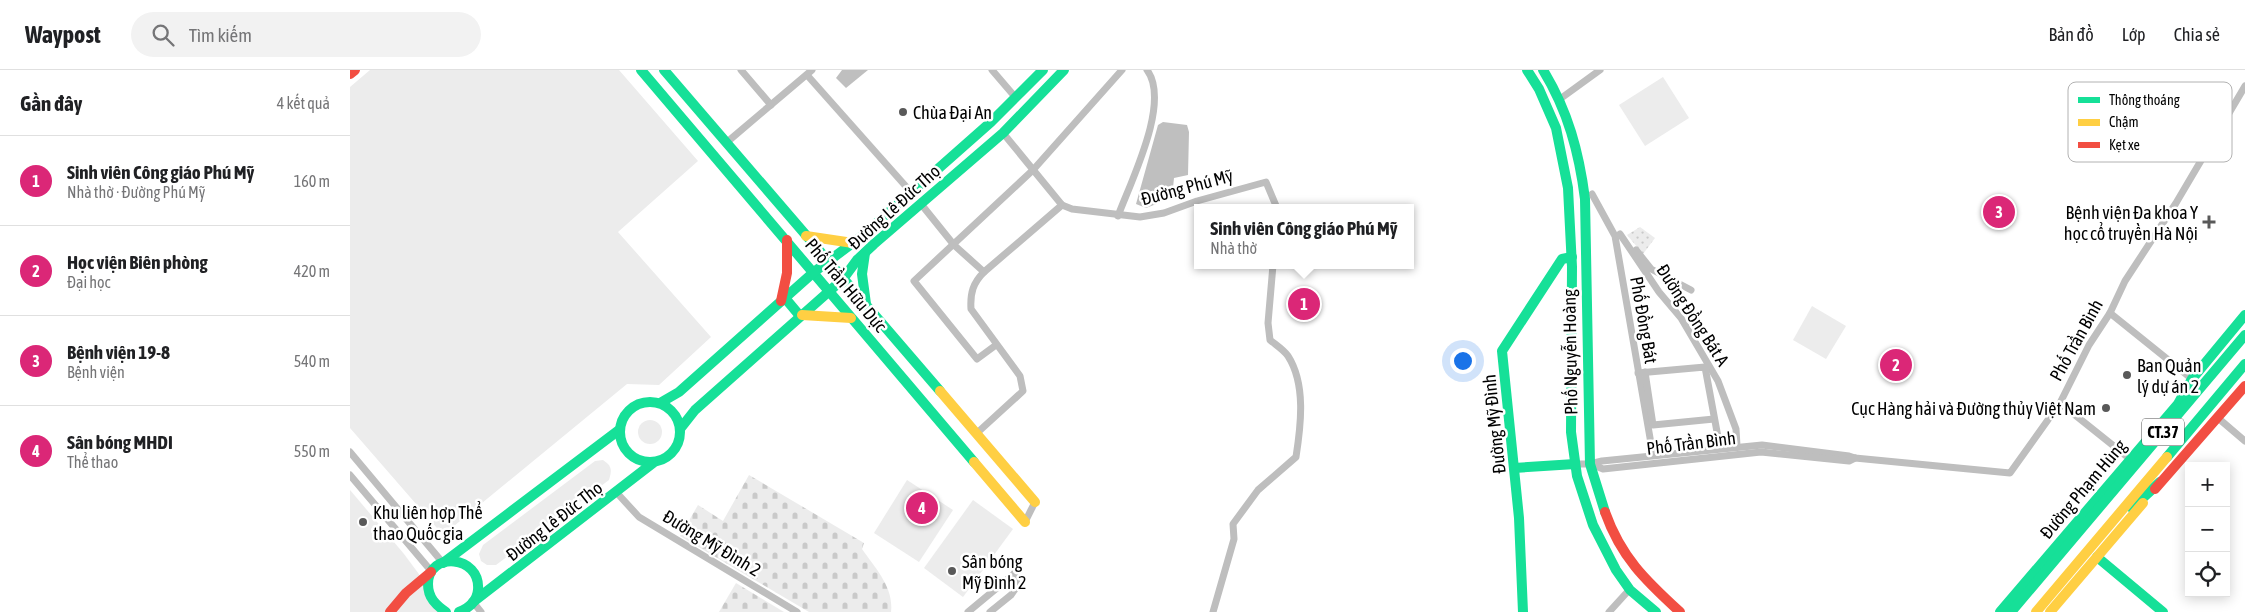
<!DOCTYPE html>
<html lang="vi">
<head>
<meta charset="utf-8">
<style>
  :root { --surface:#fff; --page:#f2f2f2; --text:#202124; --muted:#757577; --line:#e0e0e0; --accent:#db2777 }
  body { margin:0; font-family:"Asap Condensed",sans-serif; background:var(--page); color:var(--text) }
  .controls { position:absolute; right:15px; bottom:15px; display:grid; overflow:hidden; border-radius:0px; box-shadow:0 2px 12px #0003 }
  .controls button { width:45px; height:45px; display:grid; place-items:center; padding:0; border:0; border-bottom:1px solid var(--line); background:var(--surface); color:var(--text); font:25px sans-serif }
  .you { position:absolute; left:1112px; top:290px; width:18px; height:18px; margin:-12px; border:4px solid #fff; border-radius:50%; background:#1a73e8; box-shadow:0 0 0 8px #1a73e833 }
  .badge { display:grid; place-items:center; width:32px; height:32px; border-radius:50%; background:var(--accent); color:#fff; font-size:16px; font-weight:700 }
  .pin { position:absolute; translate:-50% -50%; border:2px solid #fff; box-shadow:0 1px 5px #0006 }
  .popup { position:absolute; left:844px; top:134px; width:220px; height:65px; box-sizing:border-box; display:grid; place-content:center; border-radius:0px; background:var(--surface); filter:drop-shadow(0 1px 4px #0005); font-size:16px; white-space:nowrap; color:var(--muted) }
  .popup b { font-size:19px; color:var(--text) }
  .popup::after { content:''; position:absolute; left:50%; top:100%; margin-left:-10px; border:10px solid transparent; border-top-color:var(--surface) }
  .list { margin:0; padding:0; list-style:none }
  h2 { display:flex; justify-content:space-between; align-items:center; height:65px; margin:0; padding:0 20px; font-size:21px }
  h2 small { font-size:16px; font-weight:400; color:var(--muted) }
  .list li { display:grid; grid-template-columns:32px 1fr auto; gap:15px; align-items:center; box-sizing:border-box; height:90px; padding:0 20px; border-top:1px solid var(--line) }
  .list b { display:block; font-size:19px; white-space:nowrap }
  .list p { margin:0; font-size:16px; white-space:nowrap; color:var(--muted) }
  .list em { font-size:16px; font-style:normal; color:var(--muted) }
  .icon { flex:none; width:28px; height:28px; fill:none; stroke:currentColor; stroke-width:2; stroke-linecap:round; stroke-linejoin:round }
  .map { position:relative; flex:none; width:1895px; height:542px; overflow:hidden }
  header { display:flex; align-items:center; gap:30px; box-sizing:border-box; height:70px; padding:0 25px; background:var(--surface); border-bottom:1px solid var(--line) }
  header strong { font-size:24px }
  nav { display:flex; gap:28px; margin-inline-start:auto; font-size:18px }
  .search { width:350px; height:45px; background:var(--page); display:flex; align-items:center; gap:12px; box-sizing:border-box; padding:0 18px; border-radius:28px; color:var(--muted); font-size:19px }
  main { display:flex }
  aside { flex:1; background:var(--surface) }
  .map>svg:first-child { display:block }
  .grass { fill:#ececec }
  .cemetery { fill:url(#cemetery-stones) }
  .park { fill:url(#park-dots) }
  .water { fill:#bfbfbf }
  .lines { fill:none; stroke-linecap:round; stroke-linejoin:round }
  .street { stroke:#bebebe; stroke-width:7 }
  .fast { stroke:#16e098; stroke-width:10 }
  .slow { stroke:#ffcf43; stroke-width:10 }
  .jam { stroke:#f24e42; stroke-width:10 }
  .poi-dot { fill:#595959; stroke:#fff; stroke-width:2 }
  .labels { text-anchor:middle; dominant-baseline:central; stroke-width:5; stroke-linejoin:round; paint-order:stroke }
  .shield { fill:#fff; stroke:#4c4c4c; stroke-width:1 }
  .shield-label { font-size:16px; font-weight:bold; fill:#000 }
  .poi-label { font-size:18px; fill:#000; stroke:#fff; text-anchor:start }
  .street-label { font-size:18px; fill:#000; stroke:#fff }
  .key { fill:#fff; stroke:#b2b2b2; stroke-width:1 }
  .key-label { font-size:14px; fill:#000 }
</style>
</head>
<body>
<header>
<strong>Waypost</strong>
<div class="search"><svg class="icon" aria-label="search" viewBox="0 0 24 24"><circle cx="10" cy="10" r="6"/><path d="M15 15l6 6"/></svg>Tìm kiếm</div>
<nav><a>Bản đồ</a><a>Lớp</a><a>Chia sẻ</a></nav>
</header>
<main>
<aside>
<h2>Gần đây<small>4 kết quả</small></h2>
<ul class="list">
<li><span class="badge">1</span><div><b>Sinh viên Công giáo Phú Mỹ</b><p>Nhà thờ · Đường Phú Mỹ</p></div><em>160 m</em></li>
<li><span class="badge">2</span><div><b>Học viện Biên phòng</b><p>Đại học</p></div><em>420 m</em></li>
<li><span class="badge">3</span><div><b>Bệnh viện 19-8</b><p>Bệnh viện</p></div><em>540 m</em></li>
<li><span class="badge">4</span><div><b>Sân bóng MHDI</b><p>Thể thao</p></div><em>550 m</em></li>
</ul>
</aside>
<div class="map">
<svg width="1895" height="542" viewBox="0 0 1895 542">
  <defs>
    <pattern id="cemetery-stones" width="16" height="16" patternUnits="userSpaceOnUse" patternTransform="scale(1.25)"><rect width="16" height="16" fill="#ececec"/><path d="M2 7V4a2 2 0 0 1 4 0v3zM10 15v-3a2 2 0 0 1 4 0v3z" fill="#c9c9c9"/></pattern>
    <pattern id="park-dots" width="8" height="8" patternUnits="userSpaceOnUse" patternTransform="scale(1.25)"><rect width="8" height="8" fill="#ececec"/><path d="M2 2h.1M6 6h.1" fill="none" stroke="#c9c9c9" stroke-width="1.8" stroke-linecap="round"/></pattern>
  </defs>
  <rect width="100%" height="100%" fill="#fff"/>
  <g class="grass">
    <polygon points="20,0 269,0 348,91 268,162 361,267 309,315 277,314 93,465 0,358 0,17"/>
    <polygon points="1313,7 1339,48 1295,76 1269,35"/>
    <polygon points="1462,236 1496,256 1476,289 1443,270"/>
    <circle cx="300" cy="362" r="12"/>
    <path d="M253,390C262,396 262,400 259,410L146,495H137L131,491L129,484L133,475L245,391Z"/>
    <polygon points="557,410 603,440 569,492 524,463"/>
    <polygon points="0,420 54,484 97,542 0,542"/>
    <polygon points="623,430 663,459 613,527 574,498"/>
  </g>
  <g class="cemetery">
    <path d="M399,405L514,473L512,479C525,498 544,517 541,542H459L330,466L348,435L373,451Z"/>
    <polygon points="386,513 434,542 369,542"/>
  </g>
  <polygon class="park" points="1290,157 1305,168 1293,184 1277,165"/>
  <g class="water">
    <polygon points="492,0 518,0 496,18 486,8"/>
    <polygon points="813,52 837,55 839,62 838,105 824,108 822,128 796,138 786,134 808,55"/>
  </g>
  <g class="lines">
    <g class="street">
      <polyline points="391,0 421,35"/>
      <polyline points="642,0 666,28"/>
      <polyline points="457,5 560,121"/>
      <polyline points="1210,29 1250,0"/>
      <polyline points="653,63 712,135 722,139 790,147 814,143 847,131 916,112 927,138"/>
      <polyline points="376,73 462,0"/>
      <polyline points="1242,124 1265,166 1303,385"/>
      <polyline points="571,134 604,175 634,202 712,135"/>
      <path d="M768,146C781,111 821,32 797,0"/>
      <polyline points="1270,164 1309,222 1331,248 1368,311 1386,359 1387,376"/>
      <polyline points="1286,180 1301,199 1341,220"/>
      <polyline points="1760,243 1842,309"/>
      <polyline points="646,275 627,289 564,211 683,100 772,0"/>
      <polyline points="1295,302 1303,355 1364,349"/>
      <polyline points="1288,303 1355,297 1370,378"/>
      <polyline points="1710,333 1780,389"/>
      <polyline points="1868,348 1895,371"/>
      <path d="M627,363L673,321L670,306L621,239C620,223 623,213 634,202"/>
      <polyline points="0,382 93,493"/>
      <polyline points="1225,394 1240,394 1252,391 1412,375 1499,386 1505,388 1660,403 1710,333 1739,275 1760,243 1775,211 1826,133 1895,16"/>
      <polyline points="1241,394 1253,399 1411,382 1499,391 1505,388"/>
      <polyline points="0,405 82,502"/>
      <polyline points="267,423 289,447 447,542"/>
      <polyline points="675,452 685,432"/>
      <polyline points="123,532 131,542"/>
      <polyline points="618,542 665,503"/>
      <polyline points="640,542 661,525 668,515 665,503 666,493"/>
      <path d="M863,542L884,469L883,454L908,420L946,387C951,355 956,314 938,286C934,280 926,275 920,270L918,253L923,195"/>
      <polyline points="1259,542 1280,519"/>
    </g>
    <g class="fast">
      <polyline points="291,0 624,392"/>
      <polyline points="314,0 590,321"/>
      <polyline points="1177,0 1189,19 1206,58 1218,118 1222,197 1221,362 1227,406 1243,455 1266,500 1280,520 1306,542"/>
      <path d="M1193,0C1218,41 1229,82 1235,129L1240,394L1255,442"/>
      <polyline points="515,183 512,204 516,234"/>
      <polyline points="435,228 450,246"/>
      <circle cx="300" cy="362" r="30"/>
      <polyline points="310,333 329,322 464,202 512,166 641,52 693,0"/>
      <polyline points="330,359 345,340 493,209 507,190 524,174 653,63 714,0"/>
      <polyline points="1817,387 1895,294"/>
      <polyline points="1164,398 1225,394"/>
      <polyline points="1782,438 1810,412"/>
      <polyline points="1747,487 1813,542"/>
      <polyline points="93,493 269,360"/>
      <polyline points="123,532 303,393"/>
      <path d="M96,542C86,535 78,528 78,514C78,481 131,485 128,520C127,532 119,538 109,542"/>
      <polyline points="1173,542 1169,448 1152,281 1212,189 1222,187"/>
      <polyline points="1650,542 1828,334 1842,309 1895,245"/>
      <polyline points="1661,542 1895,265"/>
    </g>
    <g class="slow">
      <polyline points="456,166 503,173"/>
      <polyline points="452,245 501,248"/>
      <polyline points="590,321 685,432"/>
      <polyline points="624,392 675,452"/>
      <polyline points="1686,542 1817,387"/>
      <polyline points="1700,542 1793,433"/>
    </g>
    <g class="jam">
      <polyline points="0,4 5,0"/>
      <polyline points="431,231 437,203 437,170"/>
      <polyline points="1805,419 1895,316"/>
      <path d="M1255,442C1271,487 1295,510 1330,542"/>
      <polyline points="40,542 56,523 81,502"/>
    </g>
  </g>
  <g class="poi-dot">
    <circle cx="553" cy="42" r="5"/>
    <path d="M1856.5 144.5h5v5h5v5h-5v5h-5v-5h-5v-5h5z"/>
    <circle cx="1777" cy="305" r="5"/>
    <circle cx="1756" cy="338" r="5"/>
    <circle cx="13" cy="452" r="5"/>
    <circle cx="602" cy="501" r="5"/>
  </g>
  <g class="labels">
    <rect class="shield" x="1792" y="348.5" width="42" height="27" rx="4"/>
    <g class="shield-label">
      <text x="1813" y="362">CT.37</text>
    </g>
    <g class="poi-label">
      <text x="563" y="42">Chùa Đại An</text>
      <text x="1848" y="142" text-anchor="end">Bệnh viện Đa khoa Y<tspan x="1848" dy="21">học cổ truyền Hà Nội</tspan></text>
      <text x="1787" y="295">Ban Quản<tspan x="1787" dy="21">lý dự án 2</tspan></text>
      <text x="1746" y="338" text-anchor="end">Cục Hàng hải và Đường thủy Việt Nam</text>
      <text x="23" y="442">Khu liên hợp Thể<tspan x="23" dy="21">thao Quốc gia</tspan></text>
      <text x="612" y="491">Sân bóng<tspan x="612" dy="21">Mỹ Đình 2</tspan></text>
    </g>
    <g class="street-label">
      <text transform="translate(837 117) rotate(-15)">Đường Phú Mỹ</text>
      <text transform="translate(544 137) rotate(-42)">Đường Lê Đức Thọ</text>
      <text transform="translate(496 215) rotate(50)">Phố Trần Hữu Dực</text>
      <text transform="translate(1343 245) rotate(57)">Đường Đồng Bát A</text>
      <text transform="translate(1294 250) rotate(80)">Phố Đồng Bát</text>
      <text transform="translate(1726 270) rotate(-61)">Phố Trần Bình</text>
      <text transform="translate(1220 282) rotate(-91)">Phố Nguyễn Hoàng</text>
      <text transform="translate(1144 354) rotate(-96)">Đường Mỹ Đình</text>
      <text transform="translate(1341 373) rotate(-7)">Phố Trần Bình</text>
      <text transform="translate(1733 419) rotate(-50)">Đường Phạm Hùng</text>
      <text transform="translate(204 451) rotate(-38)">Đường Lê Đức Thọ</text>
      <text transform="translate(362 473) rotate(31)">Đường Mỹ Đình 2</text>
    </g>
  </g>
  <rect x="1718" y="12" width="164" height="80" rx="8" class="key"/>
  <rect x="1728" y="27" width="22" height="6" fill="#16e098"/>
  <rect x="1728" y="49" width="22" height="7" fill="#ffcf43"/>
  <rect x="1728" y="72" width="22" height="6" fill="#f24e42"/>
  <g class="key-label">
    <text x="1759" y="35">Thông thoáng</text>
    <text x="1759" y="57">Chậm</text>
    <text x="1759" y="80">Kẹt xe</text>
  </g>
</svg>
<div class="controls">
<button>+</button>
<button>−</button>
<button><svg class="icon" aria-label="locate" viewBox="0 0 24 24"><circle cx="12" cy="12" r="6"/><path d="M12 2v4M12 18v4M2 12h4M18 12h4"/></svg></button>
</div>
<div class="you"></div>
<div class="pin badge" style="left:954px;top:234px">1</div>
<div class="popup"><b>Sinh viên Công giáo Phú Mỹ</b>Nhà thờ</div>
<div class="pin badge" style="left:1546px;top:295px">2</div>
<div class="pin badge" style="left:1649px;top:142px">3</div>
<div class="pin badge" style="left:572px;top:438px">4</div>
</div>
</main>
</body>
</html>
